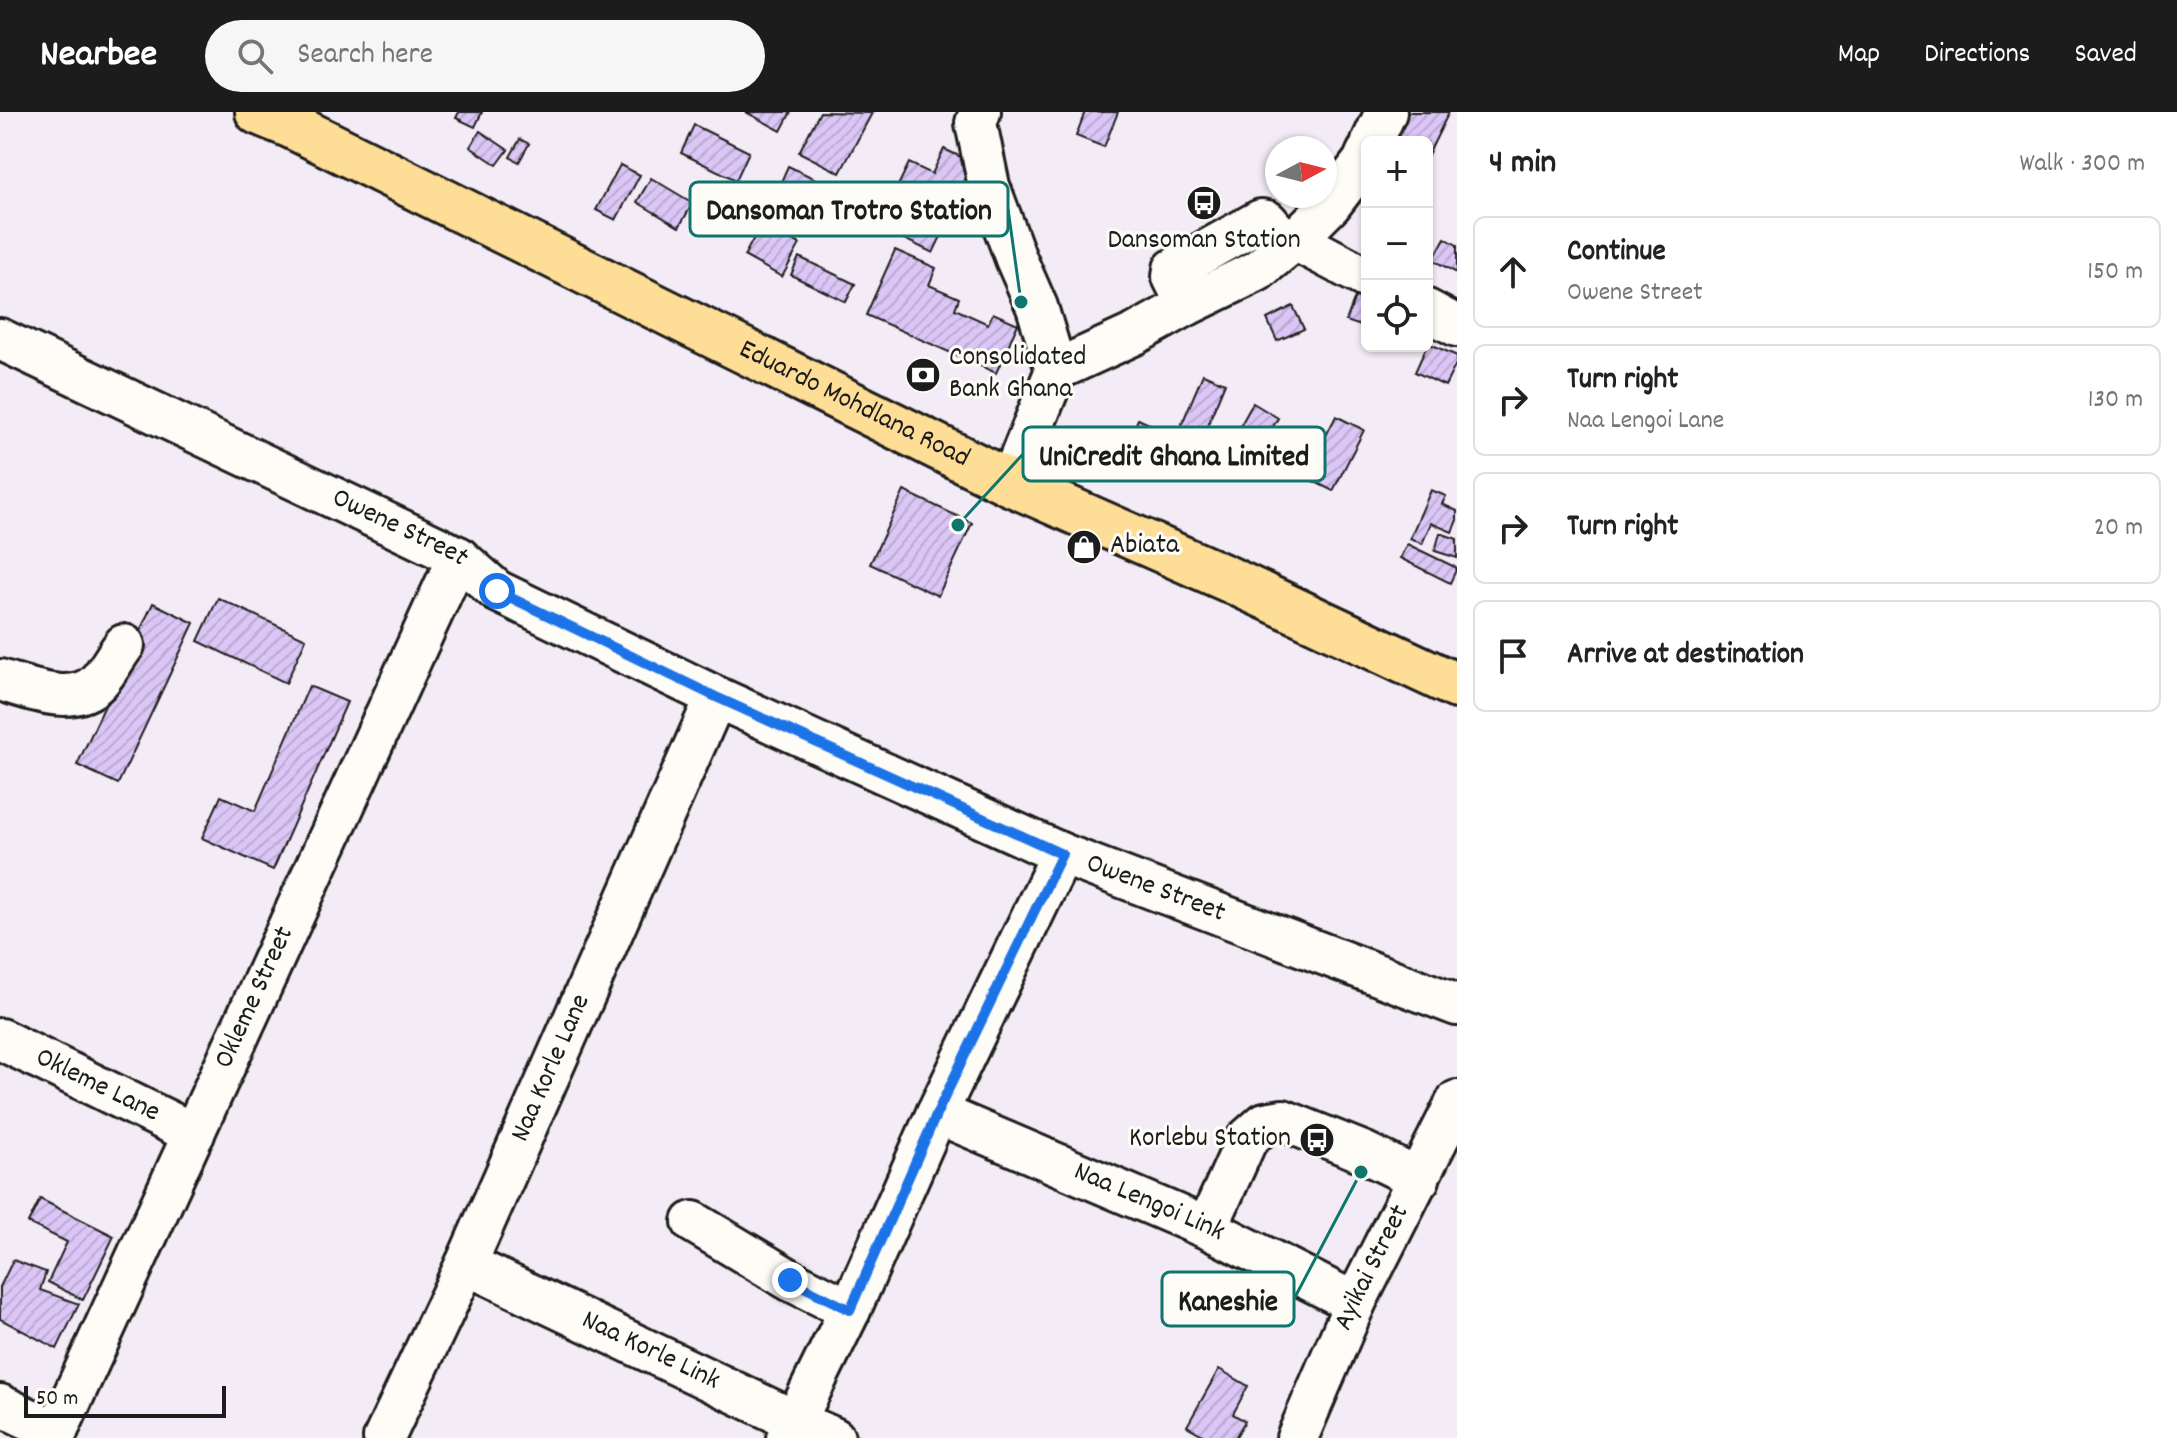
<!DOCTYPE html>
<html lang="en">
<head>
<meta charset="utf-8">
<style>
  :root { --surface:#fff; --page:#f6f6f6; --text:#222; --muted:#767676; --line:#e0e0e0; --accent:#1c1c1c }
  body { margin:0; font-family:Dekko,sans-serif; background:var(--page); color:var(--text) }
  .controls { position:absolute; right:24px; top:24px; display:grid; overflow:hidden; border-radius:12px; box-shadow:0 2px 6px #0004 }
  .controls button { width:72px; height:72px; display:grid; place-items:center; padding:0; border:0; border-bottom:2px solid var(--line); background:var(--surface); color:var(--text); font:40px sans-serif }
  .compass { position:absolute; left:1265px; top:24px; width:72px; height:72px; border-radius:50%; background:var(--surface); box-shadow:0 2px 6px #0004; rotate:83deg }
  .scale { position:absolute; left:24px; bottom:20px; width:202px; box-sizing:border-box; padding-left:8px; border:4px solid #1c1c1c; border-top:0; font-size:22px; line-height:28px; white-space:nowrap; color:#1c1c1c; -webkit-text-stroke:6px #fdfcf7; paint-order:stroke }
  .stop { position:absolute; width:24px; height:24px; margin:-18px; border:6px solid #1a73e8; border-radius:50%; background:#fff }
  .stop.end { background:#1a73e8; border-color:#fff; box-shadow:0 2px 8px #0008 }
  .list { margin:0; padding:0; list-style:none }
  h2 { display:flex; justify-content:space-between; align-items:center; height:104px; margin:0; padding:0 32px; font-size:34px }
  h2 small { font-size:26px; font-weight:400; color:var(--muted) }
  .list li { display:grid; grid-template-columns:52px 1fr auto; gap:24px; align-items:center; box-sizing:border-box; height:112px; margin:0 16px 16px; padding:0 16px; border:2px solid var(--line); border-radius:12px }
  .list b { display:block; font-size:30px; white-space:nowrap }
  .list p { margin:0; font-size:26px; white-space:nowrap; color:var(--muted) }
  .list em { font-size:26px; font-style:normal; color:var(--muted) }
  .icon { flex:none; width:44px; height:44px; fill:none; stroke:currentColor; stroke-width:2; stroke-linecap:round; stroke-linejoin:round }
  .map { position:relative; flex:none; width:1457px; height:1326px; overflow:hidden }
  header { display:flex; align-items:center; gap:48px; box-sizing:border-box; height:112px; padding:0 40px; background:var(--accent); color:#fff }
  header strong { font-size:38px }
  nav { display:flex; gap:44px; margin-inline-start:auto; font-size:28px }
  .search { width:560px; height:72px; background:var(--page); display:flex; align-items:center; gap:20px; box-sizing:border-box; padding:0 28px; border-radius:44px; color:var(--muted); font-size:30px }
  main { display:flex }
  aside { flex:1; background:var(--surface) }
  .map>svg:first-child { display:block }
  .building { fill:url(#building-hatch); stroke:#1c1c1c; stroke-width:2 }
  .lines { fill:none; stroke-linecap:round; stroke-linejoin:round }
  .minor-casing { stroke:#1c1c1c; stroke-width:46 }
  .major-casing { stroke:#1c1c1c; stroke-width:50 }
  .minor { stroke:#fdfcf7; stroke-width:40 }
  .major { stroke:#fedd96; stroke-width:44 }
  .route { stroke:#1a73e8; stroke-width:10 }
  .labels { text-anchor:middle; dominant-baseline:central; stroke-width:6; stroke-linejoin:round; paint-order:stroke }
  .poi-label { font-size:28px; fill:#1c1c1c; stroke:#fdfcf7; text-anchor:start }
  .street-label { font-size:28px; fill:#1c1c1c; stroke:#fdfcf7 }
  .leader { fill:none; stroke:#0f766e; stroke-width:3 }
  .callout-dot { fill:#0f766e; stroke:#fdfcf7; stroke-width:3 }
  .callout { fill:#fdfcf7; stroke:#0f766e; stroke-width:3 }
  .callout-label { font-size:30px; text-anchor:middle; font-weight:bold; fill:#1c1c1c }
</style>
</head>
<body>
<header>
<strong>Nearbee</strong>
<div class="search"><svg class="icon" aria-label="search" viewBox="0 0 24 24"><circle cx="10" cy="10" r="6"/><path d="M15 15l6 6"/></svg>Search here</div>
<nav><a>Map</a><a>Directions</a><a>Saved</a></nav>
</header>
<main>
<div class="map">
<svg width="1457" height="1326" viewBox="0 0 1457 1326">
  <defs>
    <pattern id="building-hatch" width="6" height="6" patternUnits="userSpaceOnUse" patternTransform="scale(2)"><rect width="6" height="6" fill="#dbc6f6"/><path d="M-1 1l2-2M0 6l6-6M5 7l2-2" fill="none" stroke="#bbaad2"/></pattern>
  </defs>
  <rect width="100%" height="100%" fill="#f3ecf7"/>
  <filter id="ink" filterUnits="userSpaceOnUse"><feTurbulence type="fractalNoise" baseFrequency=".0125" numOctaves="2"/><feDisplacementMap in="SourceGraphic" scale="16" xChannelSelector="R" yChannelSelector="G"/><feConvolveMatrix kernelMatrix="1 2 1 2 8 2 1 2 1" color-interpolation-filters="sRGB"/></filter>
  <g filter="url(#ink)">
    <g class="building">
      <polygon points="459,0 482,0 475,15 456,6"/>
      <polygon points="746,0 791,0 781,19"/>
      <polygon points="820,0 872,1 840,61 799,40"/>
      <polygon points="1085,0 1118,0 1104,35 1076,24"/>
      <polygon points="1397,0 1449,0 1428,43 1427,30 1403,30 1387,22"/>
      <polygon points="694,13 749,40 736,68 681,41"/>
      <polygon points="480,19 508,38 497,53 470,35"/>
      <polygon points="520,27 529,32 519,50 510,45"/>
      <polygon points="944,37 976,52 933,141 902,126 917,93 894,82 909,51 932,62"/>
      <polygon points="620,53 640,63 616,108 596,98"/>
      <polygon points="788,54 826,72 814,98 776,81"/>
      <polygon points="651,66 693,91 679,115 637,90"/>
      <polygon points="762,111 800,132 782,165 744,144"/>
      <polygon points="1445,126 1457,133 1457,161 1433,148"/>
      <polygon points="895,138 936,156 929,173 959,186 955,197 988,212 993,201 1018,212 996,261 866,203"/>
      <polygon points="799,145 855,172 846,190 791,163"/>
      <polygon points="1359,175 1367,178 1367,216 1346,209"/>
      <polygon points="1293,194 1304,217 1277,229 1267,207"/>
      <polygon points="1428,231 1457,244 1457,250 1445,274 1415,260"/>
      <polygon points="1203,262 1225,271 1203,324 1181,314"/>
      <polygon points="1253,291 1278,306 1266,327 1289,340 1275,363 1228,336"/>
      <polygon points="1336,304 1364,318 1333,379 1305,365"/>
      <polygon points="1138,307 1176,324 1167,345 1129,328"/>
      <polygon points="1431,378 1446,384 1442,392 1457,399 1457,408 1452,420 1431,411 1422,432 1410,426"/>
      <polygon points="904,379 972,411 938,484 870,452"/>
      <polygon points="1440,421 1457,427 1457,446 1435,439"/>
      <polygon points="1407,432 1457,456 1450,471 1400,446"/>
      <polygon points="218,486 306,527 286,571 198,529"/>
      <polygon points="153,491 194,511 118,672 77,653"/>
      <polygon points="309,574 347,590 273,758 202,726 221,684 255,699"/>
      <polygon points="40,1087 114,1124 83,1188 48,1170 67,1130 28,1111"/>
      <polygon points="13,1148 46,1160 40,1178 79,1192 57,1237 0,1207 0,1175"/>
      <polygon points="1219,1257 1248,1274 1233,1302 1245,1309 1235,1326 1208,1326 1187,1314"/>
    </g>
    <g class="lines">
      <defs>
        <g id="minor">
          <polyline points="980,0 976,11 989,74 1016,147 1037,195 1056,258 1010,371"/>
          <polyline points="1372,30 1386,0"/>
          <polyline points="1295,128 1367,166"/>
          <polyline points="1187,193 1173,165 1174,157 1261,108 1267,109 1288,133"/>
          <polyline points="1427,198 1457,214"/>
          <path id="s1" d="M0,227L458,445L497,479L716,585L1062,742L1457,893"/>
          <polyline points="1056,258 1135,222 1187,193 1257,159 1295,128 1331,92 1363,50 1367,41"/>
          <path d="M0,568C28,576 73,596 98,570C108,559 115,545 124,533"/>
          <path id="s2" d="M0,927L194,1022"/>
          <path id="s3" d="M937,1001L1207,1116L1355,1191"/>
          <polyline points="693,1110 790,1168 850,1198"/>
          <polyline points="1207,1116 1247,1027 1265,1011 1283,1008 1363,1040 1419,1067"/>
          <path id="s4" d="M466,1152L795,1309L834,1326"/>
          <polyline points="0,1293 57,1320"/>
          <path id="s5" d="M54,1326L458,445"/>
          <path id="s6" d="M384,1326L466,1152L716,585"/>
          <polyline points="787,1326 850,1198 937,1001 1062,742"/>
          <path id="s7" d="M1297,1326L1355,1191L1457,989"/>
        </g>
        <g id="major">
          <path id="s8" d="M258,0L290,13L1010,371L1228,467L1457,574"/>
        </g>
      </defs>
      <use href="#minor" class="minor-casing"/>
      <use href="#major" class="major-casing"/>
      <use href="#minor" class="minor"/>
      <use href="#major" class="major"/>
    </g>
  </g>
  <g class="lines" filter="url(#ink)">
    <polyline class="route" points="497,479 716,585 1062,742 937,1001 850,1198 790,1168"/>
  </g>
  <defs>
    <symbol id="bus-disc" viewBox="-11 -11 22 22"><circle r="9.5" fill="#1c1c1c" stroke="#fdfcf7"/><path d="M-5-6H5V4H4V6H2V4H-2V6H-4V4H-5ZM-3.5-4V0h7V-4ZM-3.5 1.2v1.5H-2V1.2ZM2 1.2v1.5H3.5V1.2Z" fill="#fff"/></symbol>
    <symbol id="bank-disc" viewBox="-11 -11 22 22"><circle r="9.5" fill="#1c1c1c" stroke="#fdfcf7"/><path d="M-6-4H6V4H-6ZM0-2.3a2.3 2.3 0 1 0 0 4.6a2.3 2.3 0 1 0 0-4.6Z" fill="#fff"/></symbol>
    <symbol id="shop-disc" viewBox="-11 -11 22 22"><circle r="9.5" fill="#1c1c1c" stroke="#fdfcf7"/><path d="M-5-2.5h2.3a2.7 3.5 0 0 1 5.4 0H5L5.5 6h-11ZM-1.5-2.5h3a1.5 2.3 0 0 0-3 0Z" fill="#fff"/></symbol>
  </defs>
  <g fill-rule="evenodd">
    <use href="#bus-disc" x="1184" y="71" width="40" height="40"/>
    <use href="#bank-disc" x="903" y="243" width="40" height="40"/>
    <use href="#shop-disc" x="1064" y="415" width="40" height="40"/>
    <use href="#bus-disc" x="1297" y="1008" width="40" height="40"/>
  </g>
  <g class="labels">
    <g class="poi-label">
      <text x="1204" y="130" text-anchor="middle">Dansoman Station</text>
      <text x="949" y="247">Consolidated<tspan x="949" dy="32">Bank Ghana</tspan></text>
      <text x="1110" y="435">Abiata</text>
      <text x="1291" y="1028" text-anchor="end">Korlebu Station</text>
    </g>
    <g class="street-label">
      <text stroke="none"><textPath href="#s8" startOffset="664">Eduardo Mohdlana Road</textPath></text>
      <text stroke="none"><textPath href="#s1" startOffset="442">Owene Street</textPath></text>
      <text stroke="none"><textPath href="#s1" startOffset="1282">Owene Street</textPath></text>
      <text stroke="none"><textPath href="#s5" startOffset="484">Okleme Street</textPath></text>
      <text stroke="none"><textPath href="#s6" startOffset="406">Naa Korle Lane</textPath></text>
      <text stroke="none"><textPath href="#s2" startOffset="108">Okleme Lane</textPath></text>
      <text stroke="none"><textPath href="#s3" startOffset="230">Naa Lengoi Link</textPath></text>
      <text stroke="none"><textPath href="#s7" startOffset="186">Ayikai Street</textPath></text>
      <text stroke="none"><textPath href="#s4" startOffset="204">Naa Korle Link</textPath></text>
    </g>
  </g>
  <path class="leader" d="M1021 190L1008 97M958 413L1023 342M1361 1060L1294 1187"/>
  <g class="callout-dot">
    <circle cx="1021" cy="190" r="8"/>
    <circle cx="958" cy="413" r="8"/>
    <circle cx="1361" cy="1060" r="8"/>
  </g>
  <g class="callout">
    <rect x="690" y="70" width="318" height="54" rx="8"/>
    <rect x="1023" y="315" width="302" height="54" rx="8"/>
    <rect x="1162" y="1160" width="132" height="54" rx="8"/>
  </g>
  <g class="callout-label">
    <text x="849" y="107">Dansoman Trotro Station</text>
    <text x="1174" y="353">UniCredit Ghana Limited</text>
    <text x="1228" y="1198">Kaneshie</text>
  </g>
</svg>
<div class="controls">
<button>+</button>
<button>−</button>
<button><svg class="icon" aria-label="locate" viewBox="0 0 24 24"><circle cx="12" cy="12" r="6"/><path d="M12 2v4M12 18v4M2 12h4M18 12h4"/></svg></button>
</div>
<svg class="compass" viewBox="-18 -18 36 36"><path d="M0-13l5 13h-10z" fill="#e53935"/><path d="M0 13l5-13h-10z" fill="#767676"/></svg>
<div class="scale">50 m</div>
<div class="stop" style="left:497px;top:479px"></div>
<div class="stop end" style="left:790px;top:1168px"></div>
</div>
<aside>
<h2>4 min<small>Walk · 300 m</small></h2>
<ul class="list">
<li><svg class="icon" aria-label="ahead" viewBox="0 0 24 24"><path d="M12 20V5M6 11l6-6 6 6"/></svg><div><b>Continue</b><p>Owene Street</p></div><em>150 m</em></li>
<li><svg class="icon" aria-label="right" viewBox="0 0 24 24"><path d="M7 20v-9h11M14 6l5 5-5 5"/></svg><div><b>Turn right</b><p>Naa Lengoi Lane</p></div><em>130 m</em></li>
<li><svg class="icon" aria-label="right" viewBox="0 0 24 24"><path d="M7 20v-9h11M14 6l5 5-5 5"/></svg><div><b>Turn right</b></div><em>20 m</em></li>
<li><svg class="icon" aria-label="arrive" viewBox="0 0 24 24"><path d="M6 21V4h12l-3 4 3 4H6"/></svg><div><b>Arrive at destination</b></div></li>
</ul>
</aside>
</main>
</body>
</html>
